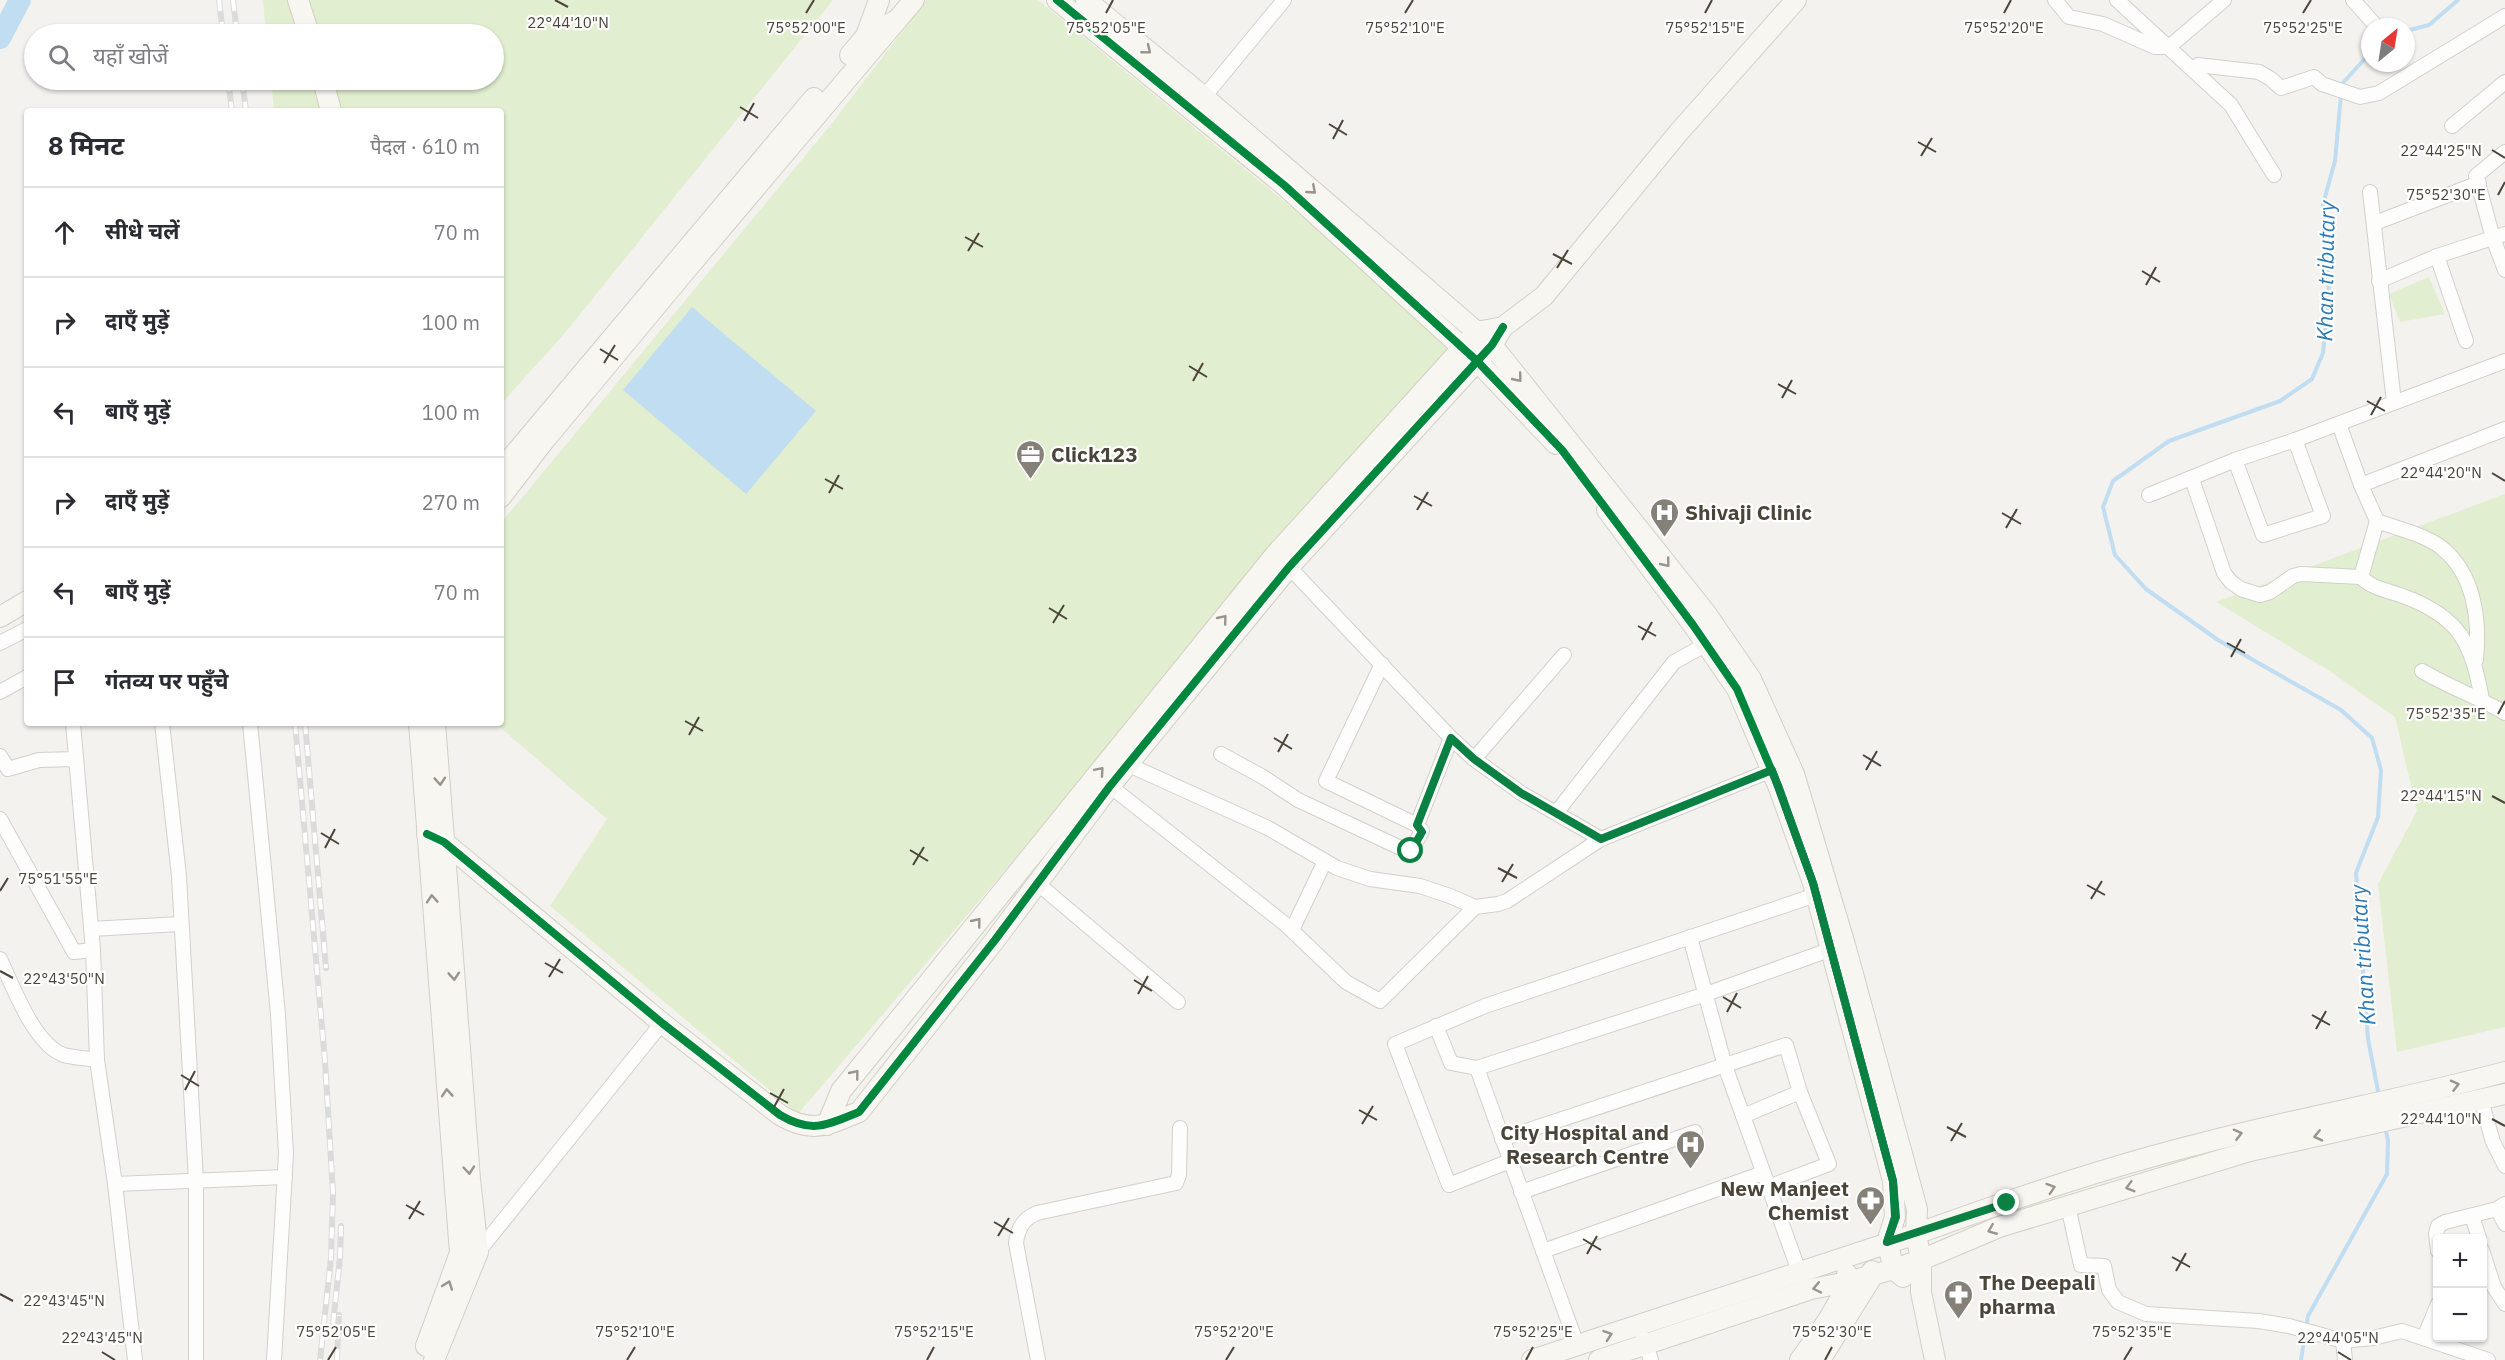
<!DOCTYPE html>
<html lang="hi">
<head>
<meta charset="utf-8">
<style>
  :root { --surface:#fff; --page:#f2f2f3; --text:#2b2b33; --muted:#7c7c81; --line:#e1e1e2 }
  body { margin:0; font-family:"IBM Plex Sans","Noto Sans Devanagari",sans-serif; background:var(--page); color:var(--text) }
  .controls { position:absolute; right:18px; bottom:18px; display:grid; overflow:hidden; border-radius:6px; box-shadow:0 2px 4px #0004 }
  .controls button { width:54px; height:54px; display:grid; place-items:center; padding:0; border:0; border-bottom:2px solid var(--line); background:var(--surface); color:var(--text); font:30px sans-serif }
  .compass { position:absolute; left:2361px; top:18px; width:54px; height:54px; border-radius:50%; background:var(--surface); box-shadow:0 2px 4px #0004; rotate:30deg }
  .stop { position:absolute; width:18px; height:18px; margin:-14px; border:4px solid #0b8043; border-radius:50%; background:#fff }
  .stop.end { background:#0b8043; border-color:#fff; box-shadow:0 2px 6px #0008 }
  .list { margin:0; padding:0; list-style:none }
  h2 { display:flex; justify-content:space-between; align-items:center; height:78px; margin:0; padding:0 24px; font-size:26px }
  h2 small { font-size:20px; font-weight:400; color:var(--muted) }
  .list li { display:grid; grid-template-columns:39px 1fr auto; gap:18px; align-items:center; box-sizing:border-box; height:90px; padding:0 24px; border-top:2px solid var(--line) }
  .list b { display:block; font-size:22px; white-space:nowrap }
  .list em { font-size:20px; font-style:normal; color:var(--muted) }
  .icon { flex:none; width:33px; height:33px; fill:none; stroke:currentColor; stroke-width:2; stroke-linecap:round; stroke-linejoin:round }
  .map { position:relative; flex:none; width:2505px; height:1360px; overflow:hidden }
  .search { position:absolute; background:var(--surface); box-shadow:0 2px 4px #0004; left:24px; top:24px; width:480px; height:66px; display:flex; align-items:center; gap:15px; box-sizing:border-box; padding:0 21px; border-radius:33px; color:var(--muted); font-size:22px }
  .panel { position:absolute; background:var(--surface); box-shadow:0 2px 4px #0004; left:24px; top:108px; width:480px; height:618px; border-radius:6px }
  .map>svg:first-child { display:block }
  .green { fill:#e1eecf }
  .water { fill:#c0ddf1 }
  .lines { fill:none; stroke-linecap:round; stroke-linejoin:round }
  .stream { stroke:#c0ddf1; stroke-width:4 }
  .river { stroke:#c0ddf1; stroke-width:22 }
  .street-casing { stroke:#d2d0cb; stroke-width:16 }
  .secondary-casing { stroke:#d3cfc5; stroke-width:22 }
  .street { stroke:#fdfdfc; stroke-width:14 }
  .secondary { stroke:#f7f6f1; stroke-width:20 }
  .rail-casing { stroke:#dbdbda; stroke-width:6 }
  .rail { stroke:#fff; stroke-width:4; stroke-dasharray:11; stroke-linecap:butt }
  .cycleway-casing { stroke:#fff; stroke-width:11 }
  .cycleway { stroke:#00873e; stroke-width:8 }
  .oneway { stroke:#98948c }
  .route { stroke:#0b8043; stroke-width:8 }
  .ticks { fill:none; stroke:#4b4439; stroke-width:2 }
  .labels { text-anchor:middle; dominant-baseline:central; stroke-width:4.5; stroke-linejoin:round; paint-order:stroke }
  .poi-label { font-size:21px; font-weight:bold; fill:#4b4439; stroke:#fff; text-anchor:start }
  .water-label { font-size:22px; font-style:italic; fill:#2e7ab2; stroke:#fff }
  .ticks-label { font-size:15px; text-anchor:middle; fill:#4b4439; stroke:#fff; stroke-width:4.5; stroke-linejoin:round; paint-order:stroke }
</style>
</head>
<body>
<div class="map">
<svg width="2505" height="1360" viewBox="0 0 2505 1360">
  <rect width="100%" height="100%" fill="#f4f2ee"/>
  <g class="green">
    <polygon points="263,0 833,0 565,333 501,404 501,111 274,111 271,80 494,80 494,34 266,34"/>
    <polygon points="926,0 1038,0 1455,341 798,1114 550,906 607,819 495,723 501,723 501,523 833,122"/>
    <polygon points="2429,277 2445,314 2400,322 2389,294"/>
    <polygon points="2505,494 2505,1027 2397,1052 2378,884 2417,811 2395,717 2328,670 2216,602"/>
  </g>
  <polygon class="water" points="692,307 816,411 746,494 623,390"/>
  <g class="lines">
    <g class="stream">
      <polyline points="2406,31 2429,25 2458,0"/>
      <polyline points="2370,53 2342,84 2335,161 2323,204 2329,293 2323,353 2312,379 2280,401 2169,441 2113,481 2103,507 2115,555 2146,589 2218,640 2341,710 2372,738 2381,770 2378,817 2356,873 2368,1039 2379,1096"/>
      <polyline points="2306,1327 2308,1316 2387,1174 2388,1140 2385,1127"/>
      <polyline points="2301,1360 2305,1334"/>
    </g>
    <polyline class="river" points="0,38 20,0"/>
    <defs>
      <g id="street">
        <polyline points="2055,0 2069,17 2103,24 2155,47 2169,47 2224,0"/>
        <polyline points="2117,0 2231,105 2274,175"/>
        <polyline points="2353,0 2376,26"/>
        <polyline points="2194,69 2198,65 2259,72 2271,79 2281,88 2314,77 2322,84 2360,97 2379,93 2505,16"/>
        <polyline points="1204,97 1284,0"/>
        <polyline points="2452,126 2505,82"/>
        <polyline points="2505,152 2476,176 2493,238 2505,270"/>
        <polyline points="2370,192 2394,402"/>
        <polyline points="2375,223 2479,183"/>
        <polyline points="2437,256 2466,341"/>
        <polyline points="2379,281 2437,256 2505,234"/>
        <path d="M2339,424L2361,485L2377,521L2361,577C2371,588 2389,591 2403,596C2460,617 2472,643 2482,700"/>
        <polyline points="2235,460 2263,535 2323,516 2295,440"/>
        <polyline points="2192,479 2224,573 2231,582 2241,589 2260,595 2270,592 2293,576 2301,574 2361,577"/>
        <polyline points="2361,485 2505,429"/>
        <polyline points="2149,495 2235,460 2295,440 2505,361"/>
        <path d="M2377,521C2398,529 2424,534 2442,548C2475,575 2480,621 2476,660"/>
        <polyline points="1289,567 1451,738 1474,759 1521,793 1601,839"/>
        <polyline points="0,643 27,629"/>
        <polyline points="1382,664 1326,781 1417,825 1451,738"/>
        <path d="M2422,671C2449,687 2478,697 2505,713"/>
        <polyline points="0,692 27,677"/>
        <polyline points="73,723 93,950 97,1060 115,1184 135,1360"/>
        <polyline points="162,723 179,876 196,1181 196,1360"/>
        <polyline points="250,723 278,1014 286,1154 274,1360"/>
        <polyline points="1221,754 1263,777 1298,800 1405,850 1411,851 1422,831 1417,825"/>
        <polyline points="0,756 8,769 39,760 76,759"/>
        <polyline points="1474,759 1564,655"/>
        <polyline points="1129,765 1268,828 1337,868 1370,879 1420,886 1450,896 1475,907 1498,904 1507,901 1601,839 1772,770"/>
        <polyline points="1110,786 1285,924 1346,982 1380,1001 1475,907"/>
        <polyline points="1556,813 1674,662 1707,644"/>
        <polyline points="0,819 74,952 93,950"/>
        <polyline points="1037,883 1178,1002"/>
        <polyline points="91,929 180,924"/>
        <polyline points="1292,930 1325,861"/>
        <polyline points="1690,937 1725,1066 1800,1274"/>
        <path d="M0,959C13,986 34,1045 64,1055C74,1058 87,1058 97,1060"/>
        <polyline points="1436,1026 1451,1063 1477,1068 1706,994 1832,949"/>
        <polyline points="1477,1068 1577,1345"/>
        <polyline points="2481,1100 2493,1142 2505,1166"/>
        <polyline points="1743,1116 1800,1092"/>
        <polyline points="1502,1139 1786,1045 1800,1092 1829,1164 1768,1187"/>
        <polyline points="1510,1161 1449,1185 1395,1044 1485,1006 1816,895"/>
        <polyline points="115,1184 285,1177"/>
        <polyline points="1521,1192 1695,1132"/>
        <polyline points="2068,1206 2081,1265 2104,1266 2109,1290 2118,1302 2146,1314 2259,1321 2289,1326 2343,1341 2373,1338 2402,1331 2488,1360"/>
        <polyline points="2497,1209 2505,1224"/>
        <polyline points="2472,1216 2479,1238"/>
        <polyline points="2482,1250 2494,1287 2505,1304"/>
        <polyline points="1543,1251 1763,1173"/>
        <polyline points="2438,1251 2436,1234 2438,1226 2445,1222 2497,1209 2505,1204"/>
        <polyline points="474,1252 478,1252 662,1023"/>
        <polyline points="1643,1338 1651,1360"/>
        <polyline points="2424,1338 2438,1304"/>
        <polyline points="2343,1341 2345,1360"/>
        <path d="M1038,1360L1016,1243C1018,1228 1023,1219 1037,1213L1176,1183L1179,1175L1180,1128"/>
      </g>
      <g id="secondary">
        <polyline points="298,0 309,34"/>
        <polyline points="1057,0 1284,185 1477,361 1556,444"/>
        <path d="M1086,0L1204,97L1492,345L1705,612L1751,679L1794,774L1845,945L1917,1209L1916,1234C2010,1200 2106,1167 2203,1143C2303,1117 2405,1099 2505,1072"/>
        <polyline points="887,25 897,20 914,0"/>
        <polyline points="850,55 866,36 879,0"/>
        <polyline points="323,80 331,111"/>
        <polyline points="501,470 814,98"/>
        <polyline points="501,497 543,442 686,270 897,20"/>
        <polyline points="0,617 27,601"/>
        <polyline points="419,723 460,1253 426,1346"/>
        <path d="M427,834L444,842L662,1023L780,1115C812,1134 827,1125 859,1112L995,940L1110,786L1289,567L1492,345L1503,327"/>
        <polyline points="827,1125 841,1091 1275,555 1477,332 1503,327 1544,296 1679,132 1796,0"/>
        <polyline points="434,1360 478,1252 470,1179 435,723"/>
        <polyline points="1532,1360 1916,1234 1921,1260 1894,1269 1887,1242 1895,1217 1893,1181 1813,883 1779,788 1737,689 1693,625 1607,510"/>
        <polyline points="1599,1360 1811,1289 1848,1282 1894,1269 1903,1277"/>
        <path d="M1800,1360C1813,1342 1849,1296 1847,1274"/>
        <polyline points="1820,1360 1873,1275 1872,1271"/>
        <polyline points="1935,1360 1921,1292 1921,1260 1999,1227 2250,1151 2505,1094"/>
      </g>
    </defs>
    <use href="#street" class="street-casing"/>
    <use href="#secondary" class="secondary-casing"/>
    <use href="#street" class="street"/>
    <use href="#secondary" class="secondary"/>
    <defs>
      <g id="rail">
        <polyline points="219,0 223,34"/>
        <polyline points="233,0 237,34"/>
        <polyline points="228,80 232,111"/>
        <polyline points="242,80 246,111"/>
        <polyline points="295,723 325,1061 333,1193 331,1258 320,1360"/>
        <polyline points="305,723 326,968"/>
        <polyline points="333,1324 340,1258 341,1226"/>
        <polyline points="337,1360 339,1315"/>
      </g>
    </defs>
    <use href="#rail" class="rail-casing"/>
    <use href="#rail" class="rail"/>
    <defs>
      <g id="cycleway">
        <polyline points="1057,0 1284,185 1477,361 1562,450 1693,625 1737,689 1779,788 1813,883 1893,1181 1895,1217 1887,1242"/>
        <path d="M427,834L444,842L662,1023L780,1115C812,1134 827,1125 859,1112L995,940L1110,786L1289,567L1492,345L1503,327"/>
      </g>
    </defs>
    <use href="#cycleway" class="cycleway-casing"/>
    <use href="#cycleway" class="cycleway"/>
  </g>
  <defs><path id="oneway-chevron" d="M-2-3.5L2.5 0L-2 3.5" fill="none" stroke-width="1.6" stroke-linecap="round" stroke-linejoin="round" transform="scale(1.5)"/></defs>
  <g class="oneway">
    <use href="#oneway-chevron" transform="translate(1147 50) rotate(39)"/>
    <use href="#oneway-chevron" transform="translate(1312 190) rotate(41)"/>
    <use href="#oneway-chevron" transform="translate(1518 378) rotate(51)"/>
    <use href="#oneway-chevron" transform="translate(1666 563) rotate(51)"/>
    <use href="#oneway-chevron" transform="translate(1223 619) rotate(-51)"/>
    <use href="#oneway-chevron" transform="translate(1100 771) rotate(-49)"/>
    <use href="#oneway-chevron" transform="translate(440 781) rotate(86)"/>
    <use href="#oneway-chevron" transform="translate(432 899) rotate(-94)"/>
    <use href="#oneway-chevron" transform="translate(977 922) rotate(-51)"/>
    <use href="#oneway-chevron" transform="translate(454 976) rotate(86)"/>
    <use href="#oneway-chevron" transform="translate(855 1074) rotate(-51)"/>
    <use href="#oneway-chevron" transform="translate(2455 1085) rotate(-14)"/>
    <use href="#oneway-chevron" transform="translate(447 1093) rotate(-94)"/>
    <use href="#oneway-chevron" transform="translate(2238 1134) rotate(-14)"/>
    <use href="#oneway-chevron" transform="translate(2318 1136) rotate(167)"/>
    <use href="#oneway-chevron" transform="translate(469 1170) rotate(85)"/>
    <use href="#oneway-chevron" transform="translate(2130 1187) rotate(164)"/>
    <use href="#oneway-chevron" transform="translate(2051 1188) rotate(-18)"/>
    <use href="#oneway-chevron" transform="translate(1992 1230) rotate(158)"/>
    <use href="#oneway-chevron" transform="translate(448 1285) rotate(-70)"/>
    <use href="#oneway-chevron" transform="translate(1817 1288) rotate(168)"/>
    <use href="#oneway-chevron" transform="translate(1608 1335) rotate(-19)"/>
  </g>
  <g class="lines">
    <polyline class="route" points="1411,851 1422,832 1417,825 1451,738 1474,759 1521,793 1601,839 1772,770 1813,883 1893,1181 1896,1217 1887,1242 2007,1203"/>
  </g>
  <path class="ticks" d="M555,0L568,7M806,13L814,0M1106,13L1113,0M1405,13L1413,0M1705,13L1712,0M2004,13L2011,0M2303,13L2311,0M740,107L758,118M744,121L754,103M1329,124L1347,135M1333,139L1343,120M1918,142L1936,152M2492,150L2505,158M1921,156L1932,138M2498,195L2505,182M965,237L983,247M968,251L979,233M1553,254L1572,264M1557,268L1568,250M2142,271L2160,282M2146,285L2156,267M600,349L618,360M604,363L615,345M1189,366L1207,377M1193,381L1203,363M1778,384L1796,394M1782,398L1792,380M2367,401L2385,411M2371,415L2381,397M2492,473L2505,481M825,479L843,489M829,493L839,475M1414,496L1432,506M1417,510L1428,492M2002,513L2021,524M2006,528L2017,509M1049,608L1067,619M1053,623L1064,605M1638,626L1656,636M1642,640L1652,622M2227,643L2245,653M2231,657L2241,639M2498,714L2505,701M685,721L703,731M689,735L699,717M1274,738L1292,749M1278,752L1288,734M1863,755L1881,766M1866,770L1877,751M2492,796L2505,803M321,833L339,844M325,848L335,829M910,850L928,861M913,865L924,847M1498,868L1517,878M1502,882L1513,864M2087,885L2105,895M0,891L8,878M2091,899L2102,881M545,963L563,973M0,971L13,978M549,977L560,959M1134,980L1152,991M1138,994L1148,976M1723,997L1741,1008M1727,1012L1737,993M2312,1015L2330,1025M2316,1029L2326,1011M181,1075L199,1086M185,1090L195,1071M770,1093L788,1103M774,1107L784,1089M1359,1110L1377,1120M2492,1119L2505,1126M1362,1124L1373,1106M1947,1127L1966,1137M1951,1141L1962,1123M406,1205L424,1215M409,1219L420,1201M994,1222L1013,1233M998,1236L1009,1218M1583,1239L1601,1250M1587,1254L1597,1236M2172,1257L2190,1267M2176,1271L2186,1253M0,1294L13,1301M102,1352L115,1360M2338,1352L2351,1360M328,1360L336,1347M627,1360L635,1347M927,1360L934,1347M1226,1360L1234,1347M1526,1360L1533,1347M1825,1360L1832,1347M2124,1360L2132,1347"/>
  <defs>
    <symbol id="office-pin" viewBox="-11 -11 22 30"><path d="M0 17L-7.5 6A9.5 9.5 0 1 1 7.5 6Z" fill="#868178" stroke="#fff"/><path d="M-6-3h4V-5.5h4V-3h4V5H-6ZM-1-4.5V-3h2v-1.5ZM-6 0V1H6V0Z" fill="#fff"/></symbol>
    <symbol id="hospital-pin" viewBox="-11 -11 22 30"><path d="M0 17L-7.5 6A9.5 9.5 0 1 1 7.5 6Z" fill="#868178" stroke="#fff"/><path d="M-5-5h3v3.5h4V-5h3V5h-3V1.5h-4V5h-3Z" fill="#fff"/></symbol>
    <symbol id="pharmacy-pin" viewBox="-11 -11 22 30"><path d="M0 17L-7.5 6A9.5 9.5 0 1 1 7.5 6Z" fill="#868178" stroke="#fff"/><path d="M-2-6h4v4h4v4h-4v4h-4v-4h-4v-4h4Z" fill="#fff"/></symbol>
  </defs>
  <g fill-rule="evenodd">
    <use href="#office-pin" x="1014" y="438" width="33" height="45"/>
    <use href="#hospital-pin" x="1648" y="496" width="33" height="45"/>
    <use href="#hospital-pin" x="1674" y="1128" width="33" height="45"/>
    <use href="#pharmacy-pin" x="1854" y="1184" width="33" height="45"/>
    <use href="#pharmacy-pin" x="1942" y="1278" width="33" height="45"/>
  </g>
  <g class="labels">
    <g class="poi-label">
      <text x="1051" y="454">Click123</text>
      <text x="1685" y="512">Shivaji Clinic</text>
      <text x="1669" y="1132" text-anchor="end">City Hospital and<tspan x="1669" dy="24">Research Centre</tspan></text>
      <text x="1849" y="1188" text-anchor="end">New Manjeet<tspan x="1849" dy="24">Chemist</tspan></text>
      <text x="1979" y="1282">The Deepali<tspan x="1979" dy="24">pharma</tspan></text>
    </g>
    <g class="water-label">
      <text transform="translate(2325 271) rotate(-89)">Khan tributary</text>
      <text transform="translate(2362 955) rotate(-94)">Khan tributary</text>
    </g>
  </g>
  <g class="ticks-label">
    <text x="568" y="28">22°44'10"N</text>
    <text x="806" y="33">75°52'00"E</text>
    <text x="1106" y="33">75°52'05"E</text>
    <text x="1405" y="33">75°52'10"E</text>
    <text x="1705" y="33">75°52'15"E</text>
    <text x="2004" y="33">75°52'20"E</text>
    <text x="2303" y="33">75°52'25"E</text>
    <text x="2441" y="156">22°44'25"N</text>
    <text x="2446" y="200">75°52'30"E</text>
    <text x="2441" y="478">22°44'20"N</text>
    <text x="2446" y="719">75°52'35"E</text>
    <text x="2441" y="801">22°44'15"N</text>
    <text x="58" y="884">75°51'55"E</text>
    <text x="64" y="984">22°43'50"N</text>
    <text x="2441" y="1124">22°44'10"N</text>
    <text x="64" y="1306">22°43'45"N</text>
    <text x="336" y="1337">75°52'05"E</text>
    <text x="635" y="1337">75°52'10"E</text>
    <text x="934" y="1337">75°52'15"E</text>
    <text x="1234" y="1337">75°52'20"E</text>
    <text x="1533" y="1337">75°52'25"E</text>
    <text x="1832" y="1337">75°52'30"E</text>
    <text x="2132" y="1337">75°52'35"E</text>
    <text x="102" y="1343">22°43'45"N</text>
    <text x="2338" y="1343">22°44'05"N</text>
  </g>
</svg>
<div class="controls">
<button>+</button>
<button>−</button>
</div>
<svg class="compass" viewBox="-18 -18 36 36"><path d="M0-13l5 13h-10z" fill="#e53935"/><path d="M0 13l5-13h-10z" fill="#7c7c81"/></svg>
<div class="stop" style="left:1411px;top:851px"></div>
<div class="stop end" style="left:2007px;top:1203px"></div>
<div class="search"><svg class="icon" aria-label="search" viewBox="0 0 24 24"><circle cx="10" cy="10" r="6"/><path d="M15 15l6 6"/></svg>यहाँ खोजें</div>
<section class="panel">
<h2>8 मिनट<small>पैदल · 610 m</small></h2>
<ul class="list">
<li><svg class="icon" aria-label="ahead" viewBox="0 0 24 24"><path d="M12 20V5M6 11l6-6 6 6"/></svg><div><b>सीधे चलें</b></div><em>70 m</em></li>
<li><svg class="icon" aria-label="right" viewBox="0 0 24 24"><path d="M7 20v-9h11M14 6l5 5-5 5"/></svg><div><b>दाएँ मुड़ें</b></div><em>100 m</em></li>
<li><svg class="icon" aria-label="left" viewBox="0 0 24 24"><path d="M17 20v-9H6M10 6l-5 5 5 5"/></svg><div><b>बाएँ मुड़ें</b></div><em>100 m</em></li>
<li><svg class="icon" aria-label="right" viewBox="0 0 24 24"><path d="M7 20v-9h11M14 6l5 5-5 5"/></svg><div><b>दाएँ मुड़ें</b></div><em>270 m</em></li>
<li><svg class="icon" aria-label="left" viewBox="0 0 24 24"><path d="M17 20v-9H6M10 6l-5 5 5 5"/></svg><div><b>बाएँ मुड़ें</b></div><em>70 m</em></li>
<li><svg class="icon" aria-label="arrive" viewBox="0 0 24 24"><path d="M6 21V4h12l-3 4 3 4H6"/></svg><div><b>गंतव्य पर पहुँचे</b></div></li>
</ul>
</section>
</div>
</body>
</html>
